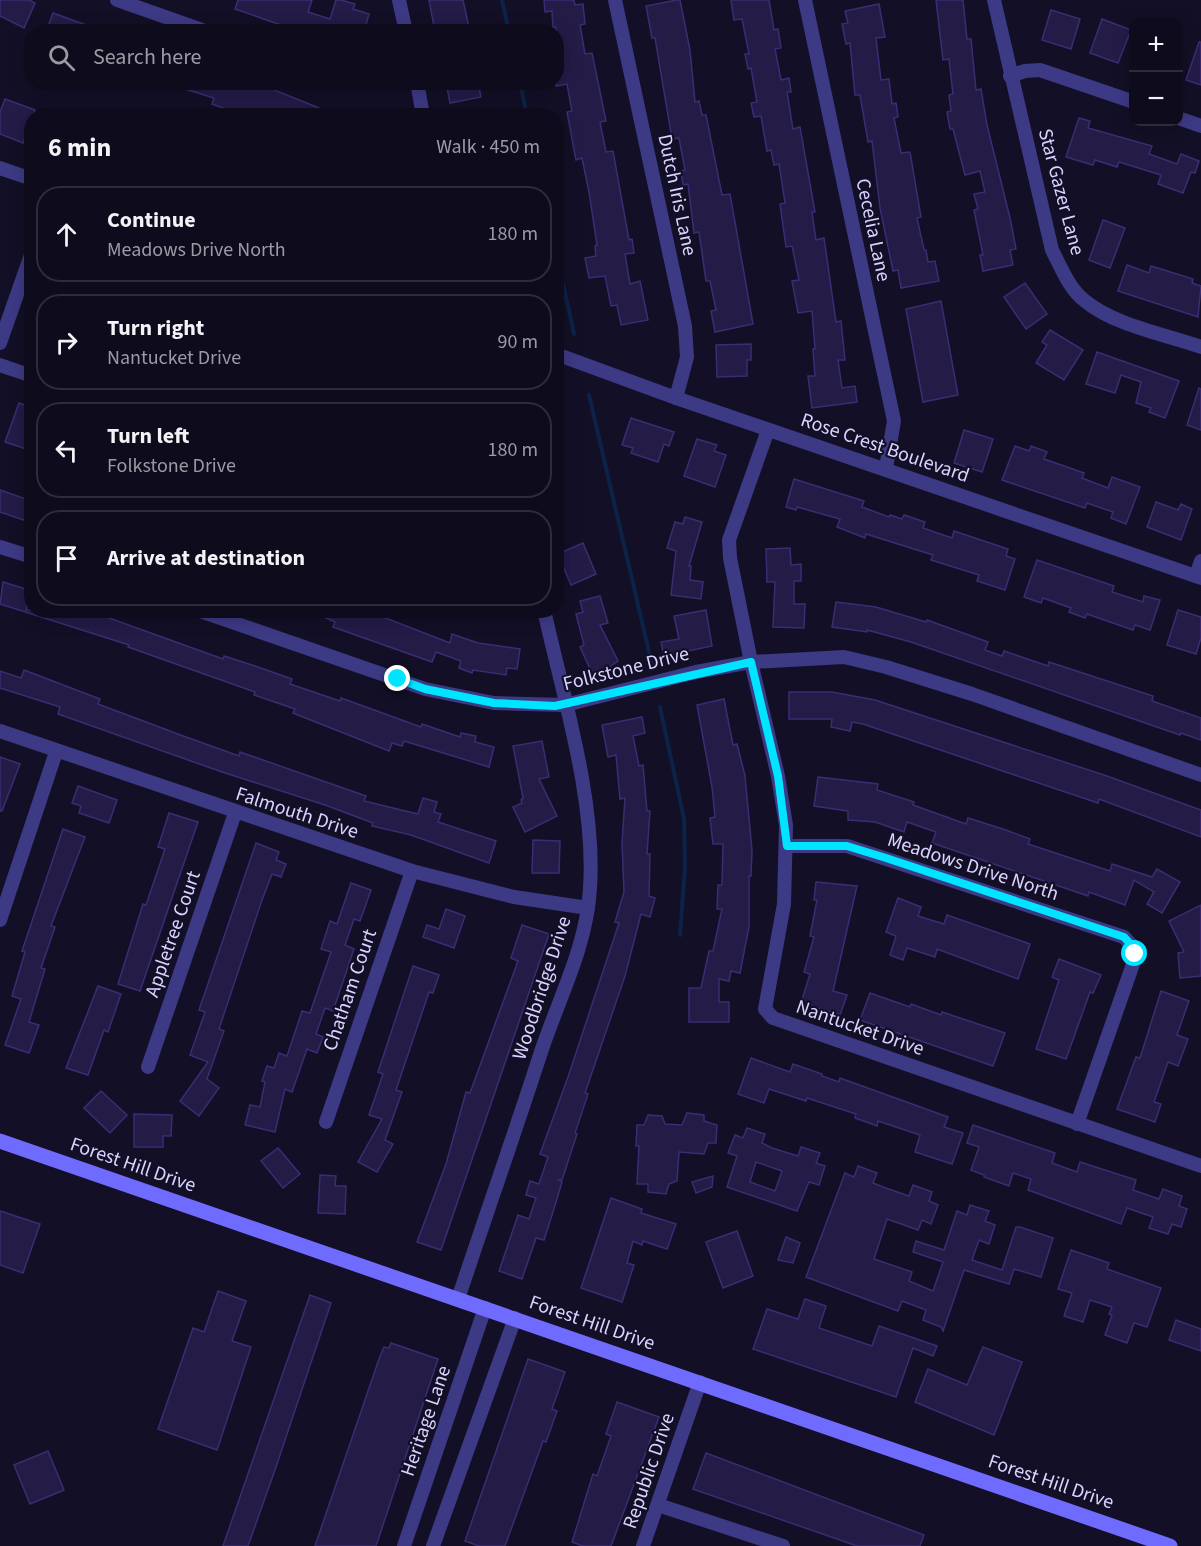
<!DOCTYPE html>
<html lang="en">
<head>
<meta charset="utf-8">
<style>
  :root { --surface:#0e0b1c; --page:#171425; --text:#f1f3f6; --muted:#9b9ba3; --line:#2e2b3b }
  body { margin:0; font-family:"Source Sans 3",sans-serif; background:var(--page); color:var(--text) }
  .controls { position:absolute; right:18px; top:18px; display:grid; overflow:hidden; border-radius:12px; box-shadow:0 3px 15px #0003 }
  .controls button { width:54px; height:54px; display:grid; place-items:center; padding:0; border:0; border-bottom:2px solid var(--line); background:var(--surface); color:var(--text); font:30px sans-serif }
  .stop { position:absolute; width:18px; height:18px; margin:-14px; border:4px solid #00e5ff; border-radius:50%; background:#fff }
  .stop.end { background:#00e5ff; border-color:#fff; box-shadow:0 2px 6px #0008 }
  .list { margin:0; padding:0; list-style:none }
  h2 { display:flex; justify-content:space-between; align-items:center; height:78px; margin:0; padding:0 24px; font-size:26px }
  h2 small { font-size:20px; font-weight:400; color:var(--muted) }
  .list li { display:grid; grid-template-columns:39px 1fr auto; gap:18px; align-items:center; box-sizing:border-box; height:96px; margin:0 12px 12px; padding:0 12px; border:2px solid var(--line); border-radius:24px }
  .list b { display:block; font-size:22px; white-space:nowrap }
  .list p { margin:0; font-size:20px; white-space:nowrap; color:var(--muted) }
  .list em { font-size:20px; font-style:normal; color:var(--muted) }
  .icon { flex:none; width:33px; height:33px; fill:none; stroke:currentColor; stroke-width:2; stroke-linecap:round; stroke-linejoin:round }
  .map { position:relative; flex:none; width:1201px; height:1546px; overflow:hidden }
  .search { position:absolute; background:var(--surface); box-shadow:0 3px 15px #0003; left:24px; top:24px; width:540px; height:66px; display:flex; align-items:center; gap:15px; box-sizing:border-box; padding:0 21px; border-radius:24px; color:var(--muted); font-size:22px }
  .panel { position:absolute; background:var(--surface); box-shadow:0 3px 15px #0003; left:24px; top:108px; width:540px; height:510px; border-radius:24px }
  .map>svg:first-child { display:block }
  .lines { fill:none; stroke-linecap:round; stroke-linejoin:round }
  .stream { stroke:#0c2248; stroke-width:4 }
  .building { fill:#241b47; stroke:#3b2d73; stroke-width:1.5; fill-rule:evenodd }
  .minor { stroke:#3d3a85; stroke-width:14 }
  .secondary { stroke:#6f6bff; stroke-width:15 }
  .route { stroke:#00e5ff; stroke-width:8 }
  .labels { text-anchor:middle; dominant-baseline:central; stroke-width:4.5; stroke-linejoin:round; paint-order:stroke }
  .street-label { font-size:20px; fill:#d9d4ff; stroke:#130f26 }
</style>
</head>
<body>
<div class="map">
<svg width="1201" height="1546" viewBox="0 0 1201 1546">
  <rect width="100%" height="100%" fill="#130f26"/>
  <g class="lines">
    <g class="stream">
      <polyline points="502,0 509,32"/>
      <polyline points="520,82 527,116"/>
      <polyline points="556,252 574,334"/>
      <polyline points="589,395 653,669"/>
      <polyline points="660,707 684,819 685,868 680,935"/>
    </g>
  </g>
  <g class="building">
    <polygon points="0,0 29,0 35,3 24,28 0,16"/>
    <polygon points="238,0 312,0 308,12 330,19 336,0 341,0 355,4 353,9 369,14 364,32 301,32 235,9"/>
    <polygon points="429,0 463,0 470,32 435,32"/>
    <polygon points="544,0 574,0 575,5 583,4 585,24 580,25 585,54 592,53 606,121 600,122 606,152 613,151 629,240 632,239 634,253 625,254 630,284 640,281 648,320 621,325 617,305 611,306 605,276 589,278 585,258 596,256 595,246 597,245 589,192 582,158 576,160 567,112 572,111 567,84 556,86 556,27 553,28 552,11 545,12"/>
    <polygon points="677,0 680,0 690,50 695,102 699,101 702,115 706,115 722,195 730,194 753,324 715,332 711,311 716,310 710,281 706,281 699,232 694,233 688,184 683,185 681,171 685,170 679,138 672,139 655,38 652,38 646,6"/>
    <polygon points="731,0 769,0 774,30 778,29 781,48 775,49 781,80 789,78 791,92 787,92 793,129 800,127 815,212 812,212 816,240 824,238 836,322 841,321 845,360 838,360 842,388 855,386 857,402 812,408 808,376 815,376 813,349 815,349 812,311 798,313 792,281 799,280 792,246 786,247 780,204 785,203 779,164 774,165 771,150 767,151 761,116 754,117 751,103 757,102 751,68 748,69 745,54 749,54 742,19 734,20"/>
    <polygon points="936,0 963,0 967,39 971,39 976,90 981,89 987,125 1010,218 1016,249 1010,250 1013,265 983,271 980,255 983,255 974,210 978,209 974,194 985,192 980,171 965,175 953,129 950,129 947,112 951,111 949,95 953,94 949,59 943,60"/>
    <polygon points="879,4 885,37 876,38 881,80 889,79 892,104 896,103 898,117 894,118 901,153 910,152 921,217 917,218 924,250 926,250 928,262 935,261 939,281 901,288 898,270 893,271 880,208 872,141 868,142 860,95 855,95 850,43 846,44 842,24 848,23 845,11"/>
    <polygon points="1051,10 1080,19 1071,49 1042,40"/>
    <polygon points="53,13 100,30 99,32 46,32"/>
    <polygon points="1102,19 1131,30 1118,63 1090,53"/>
    <polygon points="1199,42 1201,42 1201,85 1186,80"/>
    <polygon points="173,82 235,82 255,89 257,83 339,116 233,116 234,112 212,104 214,98 172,85"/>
    <polygon points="446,82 478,82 481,97 450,103"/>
    <polygon points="5,99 35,110 23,143 0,134 0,112"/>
    <polygon points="1079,118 1090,121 1088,128 1152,146 1149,154 1177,164 1181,154 1199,161 1195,173 1191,172 1183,193 1158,184 1161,175 1119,162 1117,167 1095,160 1093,165 1066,157"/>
    <polygon points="1103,220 1125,228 1110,268 1089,260"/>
    <polygon points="1127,265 1149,273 1151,266 1193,279 1192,283 1201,286 1198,317 1118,291"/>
    <polygon points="1025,283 1047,314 1026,329 1004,297"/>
    <polygon points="941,301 958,395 923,402 906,309"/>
    <polygon points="1050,330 1083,350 1064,380 1036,363 1047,345 1042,342"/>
    <polygon points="751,344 751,360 747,360 747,376 717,377 716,345"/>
    <polygon points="1097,352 1179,381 1165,418 1149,412 1151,408 1136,403 1141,382 1121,375 1115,393 1086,384"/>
    <polygon points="1199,388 1201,389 1201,430 1187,425"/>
    <polygon points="19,403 32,408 32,451 5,442"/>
    <polygon points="631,418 674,432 669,446 664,444 658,462 631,453 633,448 622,445"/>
    <polygon points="964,430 993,439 982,472 954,463"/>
    <polygon points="697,439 717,445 714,451 726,455 715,487 684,476"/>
    <polygon points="1015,446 1029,451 1031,446 1047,452 1044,459 1084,473 1082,478 1108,488 1112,477 1140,487 1126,524 1111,518 1113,512 1087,503 1085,508 1002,480"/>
    <polygon points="794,479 864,501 862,507 889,517 890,515 902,519 904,515 925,522 923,528 952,538 954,531 1008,549 1006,556 1015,559 1005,590 977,581 979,575 931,560 933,555 866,534 865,538 837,527 840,519 797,507 796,510 786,507"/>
    <polygon points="0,490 32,501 32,523 0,512"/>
    <polygon points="1156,502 1178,510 1181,504 1192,509 1181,540 1147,527"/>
    <polygon points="685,517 702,522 689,566 691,566 690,580 703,582 701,599 671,595 676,551 667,548 675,522 683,524"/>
    <polygon points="583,543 596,574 571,585 558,554"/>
    <polygon points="790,548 791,565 801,564 801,581 794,581 794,604 805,604 804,628 773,627 775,582 767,582 766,549"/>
    <polygon points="1037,560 1114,586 1112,592 1143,602 1144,596 1160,600 1150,630 1135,625 1133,630 1087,614 1085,618 1069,612 1071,608 1043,598 1041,603 1024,597"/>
    <polygon points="3,582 32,591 26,610 87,610 223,659 224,656 255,666 292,679 290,684 340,701 341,698 421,727 422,724 460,737 461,733 476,736 475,742 494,747 489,767 404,741 402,746 392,743 389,751 293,713 295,709 254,695 255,692 128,647 129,645 0,604"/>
    <polygon points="600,596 608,623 600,625 618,661 594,677 580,647 584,645 576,614 583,612 580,601"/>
    <polygon points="836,602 876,607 926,622 927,620 988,642 985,650 1002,656 1004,651 1048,666 1049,662 1153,696 1152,701 1201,718 1201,740 1181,733 1180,735 911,642 867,630 867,632 832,627"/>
    <polygon points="308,610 365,610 450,643 452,634 478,643 520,649 517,669 507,668 506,675 473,670 472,673 459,668 461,661 436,652 432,662 333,627 335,622"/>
    <polygon points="706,610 712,646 664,656 661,642 679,639 674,616"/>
    <polygon points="1178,610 1201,617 1201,638 1196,654 1167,645"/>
    <polygon points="24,670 100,699 98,704 186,737 239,756 240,752 366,796 364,801 418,814 423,798 437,802 434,812 441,814 438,822 496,841 489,863 411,835 372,826 373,823 325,805 222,772 58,714 60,707 0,688 0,671 21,678"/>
    <polygon points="789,692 832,692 875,700 1107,776 1201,810 1201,837 1099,799 1098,803 863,724 852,722 850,731 831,727 832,719 789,719"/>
    <polygon points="724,699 733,745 737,744 745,776 752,850 751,876 749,876 749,927 740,973 731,971 729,981 719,979 719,1002 729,1002 729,1022 689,1022 689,988 701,988 709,951 713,951 722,909 717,909 718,885 722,885 723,844 713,844 710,818 715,817 712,787 697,705"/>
    <polygon points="642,717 645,733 633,736 639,766 643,765 647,811 650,811 647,854 650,854 649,896 655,898 650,917 641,914 625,976 585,1093 588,1094 575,1133 577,1134 562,1180 559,1180 562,1182 553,1212 544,1240 536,1238 522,1279 499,1271 518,1215 529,1219 536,1198 526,1195 530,1181 539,1184 548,1157 540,1154 568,1077 619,923 615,922 624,892 622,843 625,798 620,799 616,755 608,757 602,725"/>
    <polygon points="542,741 549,777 539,779 557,816 525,832 513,807 522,803 521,800 523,798 513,746"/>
    <polygon points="0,757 20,764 2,811 0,811"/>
    <polygon points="818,777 878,784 877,790 914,802 913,805 966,824 968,818 1006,830 1030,839 1028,844 1110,871 1112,864 1152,877 1157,869 1180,882 1162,913 1147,904 1154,892 1134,880 1125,905 1089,892 1088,896 932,843 936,832 907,822 904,832 875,822 848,820 848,811 814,806"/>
    <polygon points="78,786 117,800 109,823 79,813 81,806 72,803"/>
    <polygon points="169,813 198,822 140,991 118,984 143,904 146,905 165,849 158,847"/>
    <polygon points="63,829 85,837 51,926 55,927 41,968 45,969 29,1022 39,1025 29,1053 5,1045 21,999 12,996 25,952 22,951"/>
    <polygon points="533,840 560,841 559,873 532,873"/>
    <polygon points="256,843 279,852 276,860 286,864 281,877 272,874 262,900 219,1029 224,1031 207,1079 219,1088 199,1116 180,1101 208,1062 190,1055 205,1012 199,1010"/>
    <polygon points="816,882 857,886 833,991 847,995 840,1015 801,1003 810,974 804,972 814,937 810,936 817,900 814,900"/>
    <polygon points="351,883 371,890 360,921 354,919 345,945 354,949 333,1011 325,1008 316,1034 323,1037 317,1053 307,1049 292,1092 285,1089 275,1132 245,1125 250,1105 260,1107 265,1082 262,1081 267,1066 274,1068 279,1053 287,1056 302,1011 310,1013 331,952 321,949 330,921 337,924"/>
    <polygon points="898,898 921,907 918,916 944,924 947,915 1030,944 1018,979 937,949 935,957 907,948 903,960 890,955 896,936 886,932"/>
    <polygon points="1201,905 1201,976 1180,978 1178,953 1184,952 1169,921"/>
    <polygon points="446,909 465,916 454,948 423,937 427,925 439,929"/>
    <polygon points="522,925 549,934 441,1250 417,1242 446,1164 466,1092 470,1093 518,961 511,958"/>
    <polygon points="1059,959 1101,975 1093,993 1090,992 1066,1059 1036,1049 1059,980 1052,977"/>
    <polygon points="413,966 439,975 433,993 429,992 396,1090 402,1092 385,1140 393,1144 377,1172 358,1162 382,1119 369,1115 383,1074 378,1072"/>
    <polygon points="98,986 121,994 108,1032 104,1030 88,1075 66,1068"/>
    <polygon points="1161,991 1189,1001 1177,1035 1188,1039 1178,1066 1168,1062 1154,1102 1161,1104 1155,1122 1117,1109 1136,1057 1140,1058"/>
    <polygon points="870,993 910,1007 911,1004 941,1015 942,1012 1005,1033 993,1066 860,1020"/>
    <polygon points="751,1058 790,1072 793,1064 822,1074 822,1076 839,1082 840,1078 948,1117 944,1127 963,1133 952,1164 915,1152 920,1135 878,1121 877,1126 855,1118 856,1114 807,1098 806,1101 769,1089 764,1103 738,1094"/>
    <polygon points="101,1091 127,1115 110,1133 84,1108"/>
    <polygon points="687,1113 704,1115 704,1121 717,1125 716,1143 708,1143 704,1154 679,1152 677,1181 669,1184 666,1194 648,1192 648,1184 637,1184 639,1146 636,1146 637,1125 644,1125 648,1115 662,1116 665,1124 682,1125"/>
    <polygon points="134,1114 172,1115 171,1136 163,1136 163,1147 134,1147"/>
    <polygon points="973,1125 1055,1153 1052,1163 1077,1172 1080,1162 1136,1180 1133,1190 1159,1199 1163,1189 1182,1196 1179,1206 1187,1209 1181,1227 1172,1224 1168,1234 1149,1228 1153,1217 1127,1208 1121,1224 1028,1190 1031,1179 1013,1173 1009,1186 984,1177 984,1175 971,1170 979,1147 967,1143"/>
    <path d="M747,1128L765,1134L762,1143L772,1148L798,1156L801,1147L820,1153L816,1163L825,1166L819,1185L809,1182L797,1211L727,1187L737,1156L728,1153L735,1135L743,1138ZM756,1162L782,1171L775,1191L750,1182Z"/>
    <polygon points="278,1148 300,1174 283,1188 261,1161"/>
    <polygon points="858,1166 877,1173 873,1183 883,1187 909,1196 913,1185 932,1192 929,1201 938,1205 931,1224 922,1220 918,1230 887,1219 874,1259 912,1272 909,1281 933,1291 943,1262 913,1252 916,1241 944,1250 957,1211 967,1215 970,1205 989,1211 985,1221 995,1225 989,1244 979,1240 972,1260 1002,1270 1016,1227 1020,1227 1053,1238 1041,1277 1014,1269 1009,1284 964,1270 943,1331 941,1327 923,1320 926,1310 902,1301 898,1311 806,1277 845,1173 854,1177"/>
    <polygon points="320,1175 336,1176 335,1186 346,1186 345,1214 318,1213"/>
    <polygon points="713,1176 712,1187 696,1193 692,1182"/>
    <polygon points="611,1198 642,1209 641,1213 676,1224 667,1249 643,1241 642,1245 633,1241 627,1263 634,1265 622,1302 581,1288"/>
    <polygon points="0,1211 40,1224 23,1273 0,1265"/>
    <polygon points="737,1231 753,1276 723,1288 706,1242"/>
    <polygon points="786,1237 800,1243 793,1263 778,1260"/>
    <polygon points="1071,1250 1109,1263 1107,1269 1161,1288 1147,1327 1134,1323 1127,1343 1105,1335 1112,1315 1109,1314 1112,1307 1090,1300 1083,1322 1064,1316 1072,1293 1058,1289"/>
    <polygon points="218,1291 246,1301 232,1341 251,1347 217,1450 158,1429 193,1328 204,1332"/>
    <polygon points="310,1295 331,1303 276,1467 248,1546 223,1546"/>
    <polygon points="805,1299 826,1306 819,1328 872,1346 879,1326 937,1346 933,1356 913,1348 896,1397 753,1349 767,1309 798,1319"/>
    <polygon points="1176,1320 1201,1329 1201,1351 1169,1340"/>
    <polygon points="391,1343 438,1359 376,1546 315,1546 379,1359 384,1347 389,1348"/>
    <polygon points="983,1347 1022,1362 994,1435 915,1402 928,1369 967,1385"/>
    <polygon points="528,1359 565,1372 552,1409 557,1411 546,1442 543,1441 505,1546 479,1546 465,1541"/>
    <polygon points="617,1402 659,1417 611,1546 583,1546 572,1542 593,1474 597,1476 611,1436 606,1434"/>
    <polygon points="48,1451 64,1490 30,1504 14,1465"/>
    <polygon points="706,1453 924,1535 920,1546 857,1546 693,1489"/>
  </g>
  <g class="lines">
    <g class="minor">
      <polyline points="117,0 208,32"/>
      <polyline points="399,0 406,32"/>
      <polyline points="615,0 685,326 687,357 676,398"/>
      <polyline points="805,0 894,421 886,468"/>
      <path d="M994,0L1052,250C1061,267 1069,289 1085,301C1116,326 1164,334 1201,347"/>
      <polyline points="1010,76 1025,71 1040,70 1134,102"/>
      <polyline points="417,82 423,116"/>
      <polyline points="1178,118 1201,126"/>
      <polyline points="0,168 32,179"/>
      <polyline points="0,343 32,252"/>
      <polyline points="556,354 676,398 1201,578"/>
      <polyline points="0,365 32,376"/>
      <polyline points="768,430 729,540 730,558 751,662 778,776 786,825 784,904 765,1009 773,1018 1201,1166"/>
      <polyline points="0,547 32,557"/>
      <polyline points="1196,576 1201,561"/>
      <polyline points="197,610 425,689 494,703 565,705 696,672 751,662 844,657 886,667 972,694 1201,775"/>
      <polyline points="0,731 412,871 514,897 588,908"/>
      <polyline points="787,846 847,846 1124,937 1135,949 1133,964 1077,1124"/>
      <polyline points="0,920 56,752"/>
      <polyline points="148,1067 235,813"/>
      <polyline points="326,1122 412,871"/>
      <path d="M458,1299C486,1215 515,1132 542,1049C560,996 587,945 590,888C596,801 563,696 544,610"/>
      <polyline points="658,1505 783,1546"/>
      <polyline points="404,1546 485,1308"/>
      <polyline points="433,1546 515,1318"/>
      <polyline points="643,1546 700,1382"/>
    </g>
    <polyline class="secondary" points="0,1141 1170,1546"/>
  </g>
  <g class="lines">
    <polyline class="route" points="398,679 425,689 494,703 555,706 751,662 778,776 787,846 847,846 886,858 1124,937 1135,949 1135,954"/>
  </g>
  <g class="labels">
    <g class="street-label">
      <text transform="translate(1061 192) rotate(75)">Star Gazer Lane</text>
      <text transform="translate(677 195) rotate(78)">Dutch Iris Lane</text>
      <text transform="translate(873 230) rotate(78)">Cecelia Lane</text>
      <text transform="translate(885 448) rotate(19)">Rose Crest Boulevard</text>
      <text transform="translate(626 669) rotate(-14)">Folkstone Drive</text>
      <text transform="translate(297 813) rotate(18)">Falmouth Drive</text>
      <text transform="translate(973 867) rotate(18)">Meadows Drive North</text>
      <text transform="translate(173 934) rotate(-71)">Appletree Court</text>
      <text transform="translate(542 988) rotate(-72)">Woodbridge Drive</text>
      <text transform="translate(350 990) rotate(-71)">Chatham Court</text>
      <text transform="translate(860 1028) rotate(19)">Nantucket Drive</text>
      <text transform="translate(133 1165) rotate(19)">Forest Hill Drive</text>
      <text transform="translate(592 1323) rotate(19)">Forest Hill Drive</text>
      <text transform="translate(426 1421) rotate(-71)">Heritage Lane</text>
      <text transform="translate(649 1471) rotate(-71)">Republic Drive</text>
      <text transform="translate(1051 1482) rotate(19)">Forest Hill Drive</text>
    </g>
  </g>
</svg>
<div class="controls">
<button>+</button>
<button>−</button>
</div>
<div class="stop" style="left:1135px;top:954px"></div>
<div class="stop end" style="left:398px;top:679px"></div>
<div class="search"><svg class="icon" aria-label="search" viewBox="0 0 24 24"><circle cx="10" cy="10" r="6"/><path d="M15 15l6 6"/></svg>Search here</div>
<section class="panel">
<h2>6 min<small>Walk · 450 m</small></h2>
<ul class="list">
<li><svg class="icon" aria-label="ahead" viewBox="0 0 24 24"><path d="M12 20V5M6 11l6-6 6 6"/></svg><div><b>Continue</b><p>Meadows Drive North</p></div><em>180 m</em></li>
<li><svg class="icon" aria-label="right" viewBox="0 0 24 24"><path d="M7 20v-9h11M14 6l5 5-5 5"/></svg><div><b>Turn right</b><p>Nantucket Drive</p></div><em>90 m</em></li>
<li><svg class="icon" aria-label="left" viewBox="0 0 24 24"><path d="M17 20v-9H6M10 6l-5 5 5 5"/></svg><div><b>Turn left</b><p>Folkstone Drive</p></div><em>180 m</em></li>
<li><svg class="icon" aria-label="arrive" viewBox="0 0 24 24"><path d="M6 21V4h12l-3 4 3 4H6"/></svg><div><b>Arrive at destination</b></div></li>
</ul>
</section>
</div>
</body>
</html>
